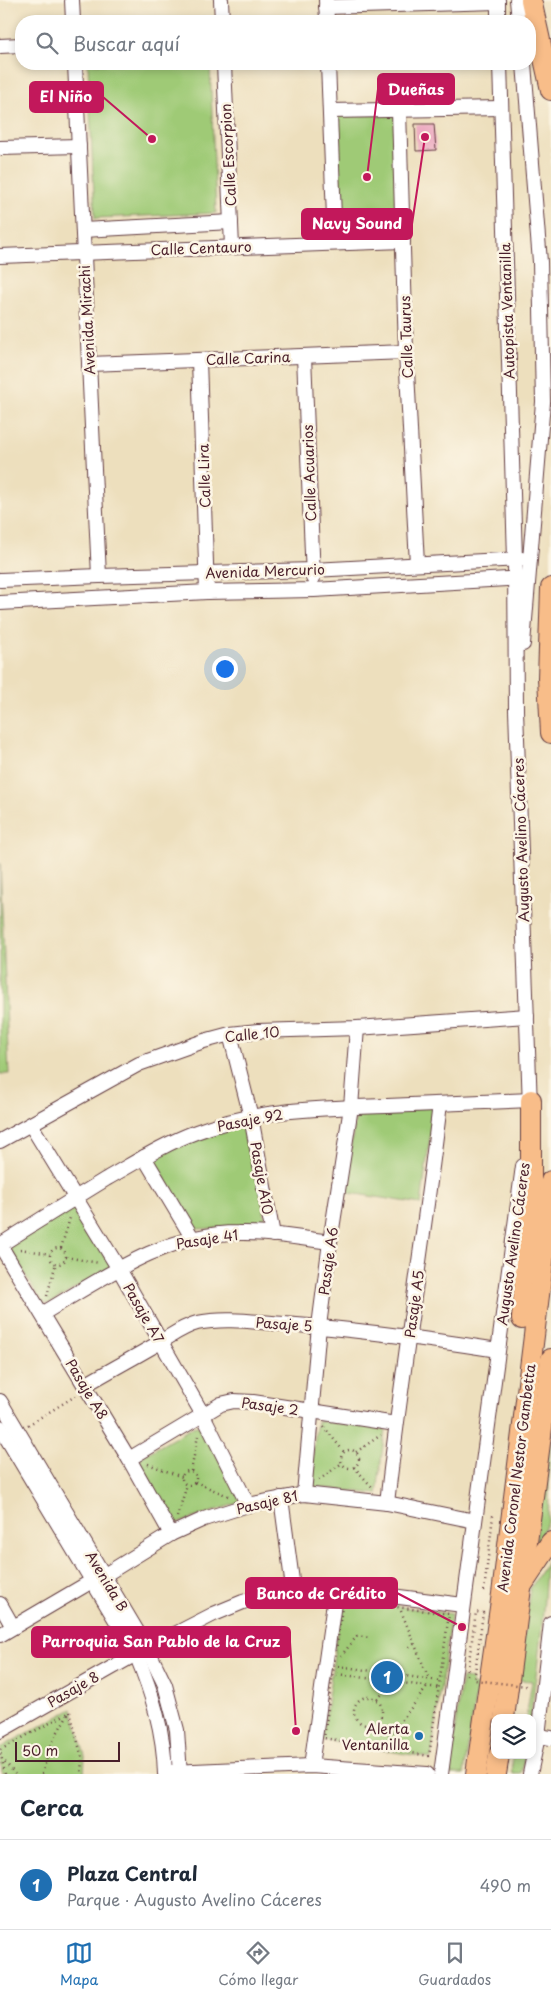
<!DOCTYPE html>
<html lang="es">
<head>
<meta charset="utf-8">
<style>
  :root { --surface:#fff; --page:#f6f6f7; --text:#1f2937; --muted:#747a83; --line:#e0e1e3; --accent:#1f6fb2 }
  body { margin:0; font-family:"Playpen Sans",sans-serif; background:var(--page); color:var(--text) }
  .controls { position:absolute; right:15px; bottom:15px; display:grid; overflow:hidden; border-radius:10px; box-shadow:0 2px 8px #0003 }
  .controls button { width:45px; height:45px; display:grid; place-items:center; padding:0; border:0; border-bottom:1px solid var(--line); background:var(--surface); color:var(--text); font:25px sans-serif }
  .scale { position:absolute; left:15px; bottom:12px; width:105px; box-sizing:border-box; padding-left:5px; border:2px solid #4a1f2b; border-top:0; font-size:14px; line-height:18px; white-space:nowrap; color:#4a1f2b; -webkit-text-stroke:4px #fcf5e5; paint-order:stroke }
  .you { position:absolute; left:224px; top:668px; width:18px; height:18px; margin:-12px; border:4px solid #fff; border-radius:50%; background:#1a73e8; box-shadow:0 0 0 8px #1a73e833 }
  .badge { display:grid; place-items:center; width:32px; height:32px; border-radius:50%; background:var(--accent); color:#fff; font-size:16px; font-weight:700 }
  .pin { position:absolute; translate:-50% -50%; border:2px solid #fff; box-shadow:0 1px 5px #0006 }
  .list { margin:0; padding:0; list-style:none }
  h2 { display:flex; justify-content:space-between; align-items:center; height:65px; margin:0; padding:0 20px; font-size:21px }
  h2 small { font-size:16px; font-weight:400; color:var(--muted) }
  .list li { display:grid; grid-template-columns:32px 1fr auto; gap:15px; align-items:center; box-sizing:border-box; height:90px; padding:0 20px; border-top:1px solid var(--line) }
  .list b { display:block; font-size:19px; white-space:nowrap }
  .list p { margin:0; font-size:16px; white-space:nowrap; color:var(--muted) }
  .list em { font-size:16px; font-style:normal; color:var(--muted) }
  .icon { flex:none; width:28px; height:28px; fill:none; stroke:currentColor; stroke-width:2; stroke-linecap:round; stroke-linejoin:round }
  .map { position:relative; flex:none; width:551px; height:1774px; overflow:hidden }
  .search { position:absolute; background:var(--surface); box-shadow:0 2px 8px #0003; left:15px; right:15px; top:15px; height:55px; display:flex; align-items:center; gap:12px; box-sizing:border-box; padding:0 18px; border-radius:20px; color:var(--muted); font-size:19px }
  .sheet { height:155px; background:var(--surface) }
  nav { display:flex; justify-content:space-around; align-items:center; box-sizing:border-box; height:70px; border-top:1px solid var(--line); background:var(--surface); font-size:14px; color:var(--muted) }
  nav a { display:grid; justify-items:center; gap:2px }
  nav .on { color:var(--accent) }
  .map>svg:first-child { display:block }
  .green { fill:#9fca76; stroke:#747450 }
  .building { fill:#ecacc1 }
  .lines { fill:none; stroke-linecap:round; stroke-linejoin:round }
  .minor-casing { stroke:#623c41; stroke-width:16 }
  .highway-casing { stroke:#623c41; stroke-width:22 }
  .path { stroke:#623c41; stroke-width:2.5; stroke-dasharray:1 4; stroke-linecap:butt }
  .minor { stroke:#fff; stroke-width:14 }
  .highway { stroke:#f8bd89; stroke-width:20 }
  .path-bridge { stroke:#623c41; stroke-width:2.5; stroke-dasharray:1 4; stroke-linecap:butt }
  .poi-dot { fill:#1f6fb2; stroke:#fcf5e5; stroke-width:2 }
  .labels { text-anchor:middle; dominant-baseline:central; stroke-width:5; stroke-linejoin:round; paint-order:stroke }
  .street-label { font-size:14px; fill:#4a1f2b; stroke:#fcf5e5 }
  .poi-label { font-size:14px; fill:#4a1f2b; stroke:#fcf5e5; text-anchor:end }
  .leader { fill:none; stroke:#c2185b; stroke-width:2 }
  .callout-dot { fill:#c2185b; stroke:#fcf5e5; stroke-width:2 }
  .callout { fill:#c2185b; stroke:#c2185b; stroke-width:2 }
  .callout-label { font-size:15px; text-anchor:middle; font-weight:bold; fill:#fff }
</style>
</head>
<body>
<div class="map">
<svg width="551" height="1774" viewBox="0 0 551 1774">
  <rect width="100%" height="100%" fill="#fcf5e5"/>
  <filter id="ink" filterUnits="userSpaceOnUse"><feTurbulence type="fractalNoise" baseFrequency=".02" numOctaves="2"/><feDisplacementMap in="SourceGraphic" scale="10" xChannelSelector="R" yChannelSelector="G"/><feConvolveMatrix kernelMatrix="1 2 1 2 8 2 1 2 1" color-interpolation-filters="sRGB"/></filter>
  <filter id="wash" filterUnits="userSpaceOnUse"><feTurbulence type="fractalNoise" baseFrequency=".0096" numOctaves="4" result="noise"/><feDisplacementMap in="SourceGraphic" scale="20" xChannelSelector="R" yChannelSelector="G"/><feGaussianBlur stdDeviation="1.12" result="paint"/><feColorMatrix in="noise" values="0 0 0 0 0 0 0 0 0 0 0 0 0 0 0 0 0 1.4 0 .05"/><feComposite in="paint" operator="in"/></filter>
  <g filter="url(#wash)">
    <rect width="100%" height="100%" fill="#eddfbd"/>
    <g class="green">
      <polygon points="88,64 210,64 216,213 95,218"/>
      <polygon points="399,114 403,241 335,238 330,116"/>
      <polygon points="0,863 9,1074 0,1074"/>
      <polygon points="434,1107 421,1204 343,1192 357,1110"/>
      <polygon points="246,1121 267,1226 196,1229 154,1161 155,1153"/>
      <polygon points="74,1206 111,1267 49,1304 42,1302 10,1250 12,1242"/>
      <polygon points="551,1417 548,1520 535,1547"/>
      <polygon points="317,1421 385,1429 377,1494 309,1486"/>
      <polygon points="195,1426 201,1427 240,1497 238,1503 179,1523 171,1518 140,1462 141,1457"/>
      <path d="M546,1563C544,1615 538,1666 530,1718H526L532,1681L518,1680L530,1589Z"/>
      <polygon points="342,1598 451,1614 431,1758 322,1740"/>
      <polygon points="462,1678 472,1679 472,1685 477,1686 464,1774 449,1774"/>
      <polygon points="72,1709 85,1756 84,1774 2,1774 0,1748"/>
      <polygon points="512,1755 525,1755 521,1774 513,1774"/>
    </g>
    <g id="blocks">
      <polygon class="building" points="415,124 434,124 436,150 416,151"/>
    </g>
  </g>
  <g filter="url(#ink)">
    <use href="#blocks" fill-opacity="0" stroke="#623c41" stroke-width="1"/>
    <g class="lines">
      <defs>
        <g id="minor">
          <polyline points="72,0 73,21"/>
          <polyline points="221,0 222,21"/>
          <polyline points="326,0 327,21"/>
          <polyline points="498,0 498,21"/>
          <polyline points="517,0 519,21"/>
          <polyline points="326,7 498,2"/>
          <polyline points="0,46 21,45"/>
          <polyline points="75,64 99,576"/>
          <polyline points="224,64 232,247"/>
          <polyline points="328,64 335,243"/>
          <polyline points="500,64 515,559 516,710 530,1107"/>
          <polyline points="399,110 406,352 417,564"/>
          <polyline points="330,111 501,108"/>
          <polyline points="0,148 79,146"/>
          <polyline points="83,230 231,222"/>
          <polyline points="0,256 403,241"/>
          <polyline points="304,356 313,578"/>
          <polyline points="199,360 207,592"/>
          <polyline points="89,364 406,352"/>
          <polyline points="0,580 99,576 313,570 522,559"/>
          <polyline points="0,603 207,592 314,590 524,578"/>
          <polyline points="523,644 543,402 540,262 524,64"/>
          <polyline points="230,1034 251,1117 273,1235"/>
          <polyline points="31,1125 119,1269 203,1415 248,1505"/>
          <polyline points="0,1141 139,1064 204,1041 230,1034 258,1031 357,1028 527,1016"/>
          <polyline points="144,1157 193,1239"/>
          <path d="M0,1245C35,1223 70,1201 106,1179C136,1162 164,1144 196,1132C256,1109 324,1108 387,1106C435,1104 483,1102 531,1100"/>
          <polyline points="0,1245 129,1459 171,1534"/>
          <path d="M42,1314C103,1278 165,1233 238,1233C269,1232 299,1238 330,1242"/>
          <path d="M85,1385C109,1371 133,1358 157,1344C171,1336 182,1327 197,1323C225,1317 256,1322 284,1324C356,1329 427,1339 498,1350"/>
          <polyline points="0,1401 147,1648 165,1685 177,1730 180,1774"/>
          <path d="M0,1427L136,1654C152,1693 164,1731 165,1774"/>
          <polyline points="129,1459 221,1404 234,1401 253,1402 396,1424"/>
          <polyline points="304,1494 319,1326 330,1242 351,1107 357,1028"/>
          <polyline points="281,1498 293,1588"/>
          <path d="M387,1503C402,1370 424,1237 440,1104"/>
          <polyline points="103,1576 171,1534 204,1519 248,1505 304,1494 387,1503 475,1521"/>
          <polyline points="0,1604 13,1627"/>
          <polyline points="0,1635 92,1581"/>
          <polyline points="0,1731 136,1654 214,1614 243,1602 280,1590 304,1587 336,1589 463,1605"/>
          <polyline points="538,1736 551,1738"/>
          <polyline points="311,1766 336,1589"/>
          <polyline points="171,1772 311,1766 427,1774"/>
          <polyline points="441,1774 523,1166"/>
          <polyline points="530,1774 538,1736 551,1623"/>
        </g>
        <g id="highway">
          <polyline points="531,0 551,90"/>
          <polyline points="551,588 548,678 551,733"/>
          <polyline points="522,1319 531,1188 531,1100"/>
          <polyline points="523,1584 551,1542"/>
          <polyline points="504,1718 551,1359"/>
          <polyline points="476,1774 502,1594 544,1255 551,1181"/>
          <polyline points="496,1774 499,1755"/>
        </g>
      </defs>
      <use href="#minor" class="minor-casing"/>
      <use href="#highway" class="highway-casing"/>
      <g class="path">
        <polyline points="61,1248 70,1218"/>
        <circle cx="58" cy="1256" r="8"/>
        <polyline points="20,1249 50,1254"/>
        <polyline points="66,1257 99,1263"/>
        <polyline points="47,1296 56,1263"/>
        <polyline points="28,1425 77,1395"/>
        <polyline points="324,1427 344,1452"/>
        <circle cx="350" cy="1459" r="9"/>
        <polyline points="356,1452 381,1435"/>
        <polyline points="148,1464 182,1477"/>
        <polyline points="354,1467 373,1488"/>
        <circle cx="189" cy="1478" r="7"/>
        <polyline points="191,1471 198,1436"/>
        <polyline points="319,1480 342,1463"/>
        <polyline points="195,1482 228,1496"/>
        <polyline points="177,1517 187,1485"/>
        <polyline points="484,1591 493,1516 495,1513"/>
        <polygon points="343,1600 449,1614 429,1756 324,1738"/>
        <polyline points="401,1611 429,1679"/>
        <polyline points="409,1647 414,1644"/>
        <polyline points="341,1656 357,1636 370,1638"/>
        <polyline points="338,1666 440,1681"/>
        <polyline points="337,1674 439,1688"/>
        <circle cx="368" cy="1711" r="14"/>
        <polyline points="377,1699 395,1682 398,1663"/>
        <polyline points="70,1712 82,1758 81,1774"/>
        <polyline points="380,1748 428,1686"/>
        <polyline points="5,1762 15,1774"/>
        <polyline points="5,1774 0,1750 70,1712"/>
        <polyline points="42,1774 51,1744 68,1714"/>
      </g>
      <use href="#minor" class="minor"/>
      <use href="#highway" class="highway"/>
      <polyline class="path-bridge" points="467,1675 476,1612 483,1613 474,1680 526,1686"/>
    </g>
  </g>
  <circle class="poi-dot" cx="419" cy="1736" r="5"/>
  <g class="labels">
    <g class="street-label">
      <text transform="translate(228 155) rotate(-93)">Calle Escorpion</text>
      <text transform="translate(201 248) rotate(-2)">Calle Centauro</text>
      <text transform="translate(507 311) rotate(-92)">Autopista Ventanilla</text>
      <text transform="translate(87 320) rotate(-93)">Avenida Mirachi</text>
      <text transform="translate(406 337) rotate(-92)">Calle Taurus</text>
      <text transform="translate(248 358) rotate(-2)">Calle Carina</text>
      <text transform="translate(309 473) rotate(-92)">Calle Acuarios</text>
      <text transform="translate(204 476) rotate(-92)">Calle Lira</text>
      <text transform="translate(265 571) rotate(-2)">Avenida Mercurio</text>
      <text transform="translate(521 840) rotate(-92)">Augusto Avelino Cáceres</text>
      <text transform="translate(252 1034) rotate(-6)">Calle 10</text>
      <text transform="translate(250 1120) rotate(-11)">Pasaje 92</text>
      <text transform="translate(262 1178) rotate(80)">Pasaje A10</text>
      <text transform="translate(207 1239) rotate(-9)">Pasaje 41</text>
      <text transform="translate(513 1244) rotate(-82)">Augusto Avelino Cáceres</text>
      <text transform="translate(328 1261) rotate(-82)">Pasaje A6</text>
      <text transform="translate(414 1304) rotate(-82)">Pasaje A5</text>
      <text transform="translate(144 1313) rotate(60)">Pasaje A7</text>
      <text transform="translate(284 1324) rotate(4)">Pasaje 5</text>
      <text transform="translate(87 1389) rotate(59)">Pasaje A8</text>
      <text transform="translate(270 1406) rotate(8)">Pasaje 2</text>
      <text transform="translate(516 1478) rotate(-83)">Avenida Coronel Nestor Gambetta</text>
      <text transform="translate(267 1502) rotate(-13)">Pasaje 81</text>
      <text transform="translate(107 1581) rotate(59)">Avenida B</text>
      <text transform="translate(73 1689) rotate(-30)">Pasaje 8</text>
    </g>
    <g class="poi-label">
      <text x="409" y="1728">Alerta<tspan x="409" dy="16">Ventanilla</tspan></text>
    </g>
  </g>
  <path class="leader" d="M367 177L378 89M152 139L103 97M425 137L412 224M462 1627L397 1593M296 1731L290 1642"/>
  <g class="callout-dot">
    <circle cx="367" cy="177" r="5"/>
    <circle cx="152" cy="139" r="5"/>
    <circle cx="425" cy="137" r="5"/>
    <circle cx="462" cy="1627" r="5"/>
    <circle cx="296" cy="1731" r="5"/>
  </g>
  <g class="callout">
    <rect x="378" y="74" width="76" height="30" rx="5"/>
    <rect x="30" y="82" width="73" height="30" rx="5"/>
    <rect x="302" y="209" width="110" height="30" rx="5"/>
    <rect x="246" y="1578" width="151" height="30" rx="5"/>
    <rect x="32" y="1627" width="258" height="30" rx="5"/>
  </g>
  <g class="callout-label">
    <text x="416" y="95">Dueñas</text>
    <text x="66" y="102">El Niño</text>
    <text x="357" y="229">Navy Sound</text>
    <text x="321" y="1599">Banco de Crédito</text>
    <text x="161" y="1647">Parroquia San Pablo de la Cruz</text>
  </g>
</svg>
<div class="controls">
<button><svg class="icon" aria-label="layers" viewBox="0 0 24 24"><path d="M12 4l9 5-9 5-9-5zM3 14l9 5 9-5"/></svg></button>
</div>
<div class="scale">50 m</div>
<div class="you"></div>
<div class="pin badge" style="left:387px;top:1677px">1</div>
<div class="search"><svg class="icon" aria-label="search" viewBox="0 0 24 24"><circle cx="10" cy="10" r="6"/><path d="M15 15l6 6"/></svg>Buscar aquí</div>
</div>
<section class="sheet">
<h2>Cerca<small></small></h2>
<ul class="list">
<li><span class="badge">1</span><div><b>Plaza Central</b><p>Parque · Augusto Avelino Cáceres</p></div><em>490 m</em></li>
</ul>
</section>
<nav>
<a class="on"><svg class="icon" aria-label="map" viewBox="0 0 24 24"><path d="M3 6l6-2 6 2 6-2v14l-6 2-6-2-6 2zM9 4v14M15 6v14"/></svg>Mapa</a>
<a><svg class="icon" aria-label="directions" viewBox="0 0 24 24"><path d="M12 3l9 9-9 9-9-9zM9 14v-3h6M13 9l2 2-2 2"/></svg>Cómo llegar</a>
<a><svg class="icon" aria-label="saved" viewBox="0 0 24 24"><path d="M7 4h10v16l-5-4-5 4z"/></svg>Guardados</a>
</nav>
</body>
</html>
